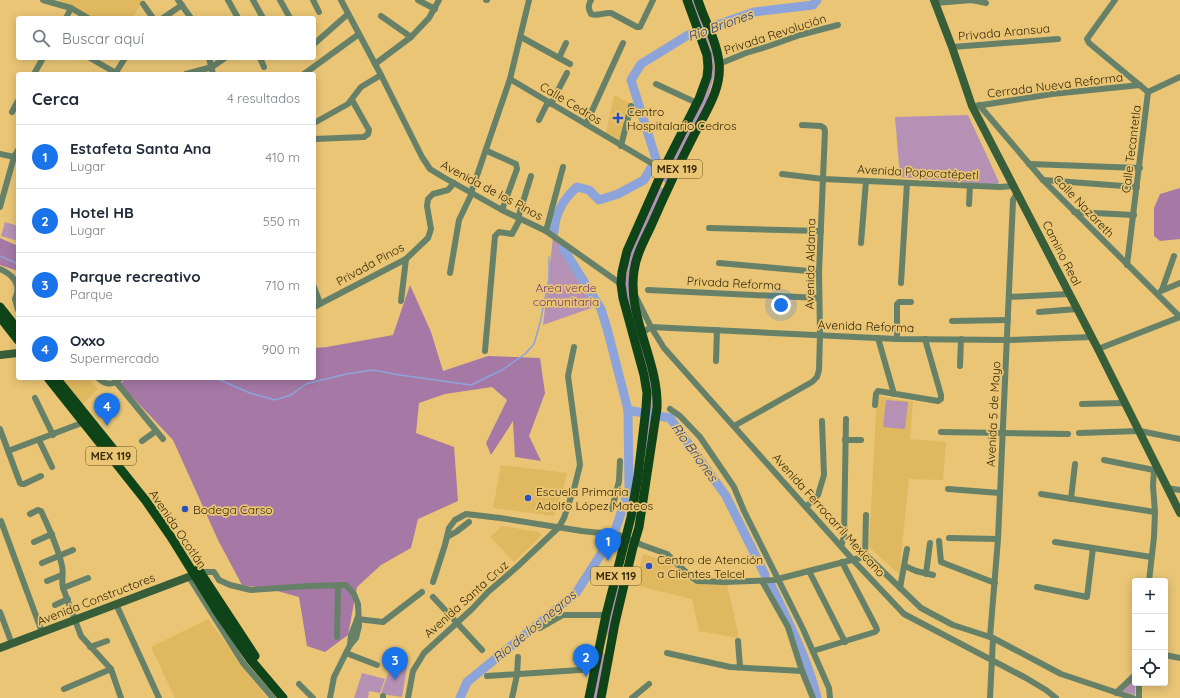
<!DOCTYPE html>
<html lang="es">
<head>
<meta charset="utf-8">
<style>
  :root { --surface:#fff; --page:#f2f2f3; --text:#1f2937; --muted:#747a83; --line:#e0e1e3; --accent:#1a73e8 }
  body { margin:0; font-family:Quicksand,sans-serif; background:var(--page); color:var(--text) }
  .controls { position:absolute; right:12px; bottom:12px; display:grid; overflow:hidden; border-radius:4px; box-shadow:0 2px 10px #0003 }
  .controls button { width:36px; height:36px; display:grid; place-items:center; padding:0; border:0; border-bottom:1px solid var(--line); background:var(--surface); color:var(--text); font:20px sans-serif }
  .you { position:absolute; left:781px; top:305px; width:14px; height:14px; margin:-10px; border:3px solid #fff; border-radius:50%; background:#1a73e8; box-shadow:0 0 0 6px #1a73e833 }
  .badge { display:grid; place-items:center; width:26px; height:26px; border-radius:50%; background:var(--accent); color:#fff; font-size:13px; font-weight:700 }
  .pin { position:absolute; translate:-50% -33px; filter:drop-shadow(0 1px 2px #0008) }
  .pin::after { content:''; position:absolute; top:21px; width:14px; height:12px; background:inherit; clip-path:polygon(0 0,100% 0,50% 100%) }
  .list { margin:0; padding:0; list-style:none }
  h2 { display:flex; justify-content:space-between; align-items:center; height:52px; margin:0; padding:0 16px; font-size:17px }
  h2 small { font-size:13px; font-weight:400; color:var(--muted) }
  .list li { display:grid; grid-template-columns:26px 1fr auto; gap:12px; align-items:center; box-sizing:border-box; height:64px; padding:0 16px; border-top:1px solid var(--line) }
  .list b { display:block; font-size:15px; white-space:nowrap }
  .list p { margin:0; font-size:13px; white-space:nowrap; color:var(--muted) }
  .list em { font-size:13px; font-style:normal; color:var(--muted) }
  .icon { flex:none; width:22px; height:22px; fill:none; stroke:currentColor; stroke-width:2; stroke-linecap:round; stroke-linejoin:round }
  .map { position:relative; flex:none; width:1180px; height:698px; overflow:hidden }
  .search { position:absolute; background:var(--surface); box-shadow:0 2px 10px #0003; left:16px; top:16px; width:300px; height:44px; display:flex; align-items:center; gap:10px; box-sizing:border-box; padding:0 14px; border-radius:4px; color:var(--muted); font-size:15px }
  .panel { position:absolute; background:var(--surface); box-shadow:0 2px 10px #0003; left:16px; top:72px; width:300px; height:308px; border-radius:4px }
  .map>svg:first-child { display:block }
  .built { fill:#e0b85f }
  .green { fill:#b592b5 }
  .forest { fill:#a578a6 }
  .lines { fill:none; stroke-linecap:round; stroke-linejoin:round }
  .stream { stroke:#8ca4da; stroke-width:1.5 }
  .river { stroke:#8ca4da; stroke-width:9 }
  .street { stroke:#678168; stroke-width:6 }
  .secondary { stroke:#375d39; stroke-width:8 }
  .primary { stroke:#0f4418; stroke-width:9 }
  .poi-dot { fill:#2b4fbf; stroke:#e9c575; stroke-width:1.5 }
  .labels { text-anchor:middle; dominant-baseline:central; stroke-width:3.5; stroke-linejoin:round; paint-order:stroke }
  .shield { fill:#e9c575; stroke:#6b5626; stroke-width:1 }
  .shield-label { font-size:11px; font-weight:bold; fill:#352704 }
  .street-label { font-size:12px; fill:#352704; stroke:#e9c575 }
  .poi-label { font-size:12px; fill:#352704; stroke:#e9c575; text-anchor:start }
  .park-label { font-size:12px; fill:#713873; stroke:#e9c575 }
  .water-label { font-size:13px; font-style:italic; fill:#21397a; stroke:#e9c575 }
</style>
</head>
<body>
<div class="map">
<svg width="1180" height="698" viewBox="0 0 1180 698">
  <rect width="100%" height="100%" fill="#e9c575"/>
  <g class="built">
    <polygon points="58,0 143,0 133,18 92,18"/>
    <polygon points="614,95 630,103 620,143 606,133"/>
    <polygon points="60,378 87,378 98,389 82,405"/>
    <polygon points="877,396 913,402 910,439 946,442 943,480 909,479 899,574 869,547"/>
    <polygon points="501,465 567,473 564,487 554,516 493,508"/>
    <polygon points="502,526 539,532 542,535 514,562 490,537"/>
    <polygon points="643,554 671,562 692,583 707,585 727,584 739,638 699,631 692,599 634,585"/>
    <polygon points="208,619 267,698 175,698 151,647"/>
  </g>
  <g class="green">
    <polygon points="690,0 694,0 713,54 715,72 707,101 666,183 661,180 708,78"/>
    <polygon points="968,115 999,182 997,185 900,177 895,117"/>
    <polygon points="658,186 664,189 633,272 654,379 650,455 641,454 647,399 629,315 625,283 630,252"/>
    <polygon points="5,222 18,226 18,241 1,236"/>
    <polygon points="553,238 557,240 597,306 543,325"/>
    <polygon points="886,400 908,402 905,429 883,427"/>
    <polygon points="618,575 621,578 608,639 606,628"/>
    <polygon points="601,650 606,656 598,698 593,698"/>
    <polygon points="395,653 407,666 402,697 381,694"/>
    <polygon points="362,673 385,679 380,693 369,691 368,698 354,698"/>
    <polygon points="1135,678 1135,695 1121,691"/>
  </g>
  <g class="forest">
    <polygon points="1180,188 1180,239 1160,241 1154,236 1154,208 1160,194"/>
    <polygon points="0,238 18,246 18,271 0,265"/>
    <polygon points="410,285 431,332 443,371 488,356 540,358 545,393 529,436 541,461 515,457 513,421 491,455 486,443 507,400 492,387 445,394 419,403 416,433 454,447 458,501 418,519 411,548 381,565 357,587 348,635 325,652 307,646 299,597 270,589 242,585 218,540 173,440 120,384 126,378 314,378 314,348 327,347 393,335"/>
  </g>
  <g class="lines">
    <g class="stream">
      <polyline points="0,256 18,264"/>
      <polyline points="213,378 220,380 250,393 275,400 291,395 306,384 346,374 373,370 400,375 471,385 502,370 525,354 534,344 540,323 549,279 549,257"/>
    </g>
    <g class="river">
      <path d="M554,232C555,214 564,198 577,187L589,190L599,200L618,194L644,180L656,159L631,80L641,64L688,35L754,12L813,5L817,0"/>
      <polyline points="563,248 601,309 608,332 628,410 670,418 726,496 765,575"/>
      <path d="M771,585C788,622 808,659 817,698"/>
      <polyline points="460,698 467,682 576,593 614,534 629,489 628,410"/>
    </g>
    <g class="street">
      <polyline points="43,0 71,8 88,18"/>
      <polyline points="178,0 191,18"/>
      <polyline points="228,0 238,18"/>
      <polyline points="253,0 263,18"/>
      <polyline points="280,0 290,18"/>
      <polyline points="313,0 319,12"/>
      <polyline points="341,0 381,75 422,157 430,169 443,177 502,210 546,231 621,284"/>
      <polyline points="418,0 435,9"/>
      <polyline points="486,0 487,0"/>
      <path d="M591,0C588,5 588,8 591,14C598,17 604,12 611,13L637,27H640L653,0"/>
      <polyline points="1115,0 1087,39 1089,43 1148,92"/>
      <polyline points="935,3 972,0 986,3"/>
      <polyline points="143,4 153,18"/>
      <polyline points="381,16 411,37"/>
      <polyline points="66,18 71,8"/>
      <polyline points="163,18 182,5"/>
      <polyline points="521,37 570,64"/>
      <polyline points="314,44 348,14"/>
      <polyline points="952,47 1058,39"/>
      <polyline points="90,58 116,73"/>
      <polyline points="209,58 213,74"/>
      <polyline points="260,58 264,67"/>
      <polyline points="559,58 566,43"/>
      <polyline points="375,64 411,37 429,18 439,0"/>
      <polyline points="719,64 746,53 769,46 800,35 838,25"/>
      <polyline points="34,74 43,58"/>
      <polyline points="115,74 125,58"/>
      <polyline points="186,74 212,67 225,58"/>
      <polyline points="304,74 359,34"/>
      <polyline points="510,79 663,170"/>
      <polyline points="656,84 697,103"/>
      <polyline points="1148,92 1180,77"/>
      <polyline points="551,104 567,73"/>
      <polyline points="979,105 1043,180 1180,317"/>
      <polyline points="976,106 1052,94 1140,85"/>
      <polyline points="12,112 18,101"/>
      <polyline points="539,120 548,102"/>
      <polyline points="314,123 348,104 361,87 381,75"/>
      <polyline points="586,124 623,43"/>
      <polyline points="314,139 364,137 368,134 369,130 352,100"/>
      <polyline points="621,146 631,106"/>
      <polyline points="487,151 516,164 517,169 502,210"/>
      <polyline points="0,154 14,157"/>
      <polyline points="1029,164 1140,168"/>
      <polyline points="782,174 823,179 1000,187 1013,186"/>
      <polyline points="1043,180 1137,187"/>
      <polyline points="471,193 510,79 529,0"/>
      <polyline points="969,204 970,186"/>
      <polyline points="0,207 14,157 18,150"/>
      <polyline points="1074,212 1134,215"/>
      <polyline points="518,218 531,176"/>
      <polyline points="709,228 821,231"/>
      <polyline points="546,231 563,167"/>
      <polyline points="861,243 866,181"/>
      <polyline points="719,263 819,272"/>
      <polyline points="1127,265 1148,92"/>
      <path d="M0,269C13,275 22,284 15,299L18,310"/>
      <polyline points="450,273 459,220 472,193"/>
      <polyline points="901,283 907,183"/>
      <polyline points="314,287 320,303"/>
      <polyline points="648,290 819,298"/>
      <polyline points="1162,290 1174,256"/>
      <polyline points="1161,291 1180,283"/>
      <polyline points="635,295 651,327 664,348 853,560 904,614 1026,678 1046,690 1056,698"/>
      <polyline points="1009,297 1069,294"/>
      <polyline points="401,301 406,259"/>
      <polyline points="314,307 406,259 428,238 431,229 427,206 428,199 433,194 448,190 454,183"/>
      <polyline points="1039,312 1077,309"/>
      <polyline points="952,321 1008,320"/>
      <polyline points="642,333 651,327 897,339 1008,340 1092,337"/>
      <polyline points="878,338 894,394"/>
      <polyline points="897,339 897,304 899,302 911,302"/>
      <polyline points="1098,349 1180,317"/>
      <polyline points="485,351 495,236 499,232 512,234 520,219"/>
      <polyline points="716,361 717,330"/>
      <polyline points="960,366 961,339"/>
      <path d="M98,378C106,386 114,385 121,378"/>
      <polyline points="117,383 163,439"/>
      <polyline points="35,398 53,435"/>
      <polyline points="1082,404 1125,403"/>
      <polyline points="875,405 876,394 878,391 938,401 941,399 941,395 925,339"/>
      <polyline points="670,409 680,416 700,437 734,487 744,511 803,629 829,688 830,698"/>
      <polyline points="734,426 812,382 817,377 819,370 820,335 819,272 825,131 824,128 821,126 802,125"/>
      <polyline points="0,429 20,483 22,484 24,484 41,476"/>
      <polyline points="941,432 1068,434"/>
      <polyline points="1079,433 1140,431 1180,439"/>
      <polyline points="39,440 52,467"/>
      <polyline points="845,440 861,440"/>
      <polyline points="142,441 156,431"/>
      <polyline points="8,451 87,421"/>
      <polyline points="1104,460 1154,470"/>
      <polyline points="1167,488 1180,490"/>
      <polyline points="948,489 1000,493"/>
      <polyline points="1041,494 1155,512"/>
      <polyline points="1071,499 1075,464"/>
      <polyline points="806,507 818,495 824,475 822,421"/>
      <polyline points="612,509 619,481 620,461"/>
      <path d="M30,514L38,510L41,511C49,528 58,547 62,566C64,573 61,580 63,588L81,636L111,669L121,698"/>
      <polyline points="1,521 42,632"/>
      <polyline points="447,537 456,532 469,522"/>
      <polyline points="949,538 998,539"/>
      <polyline points="939,541 941,562 995,583"/>
      <polyline points="34,542 52,534"/>
      <polyline points="1055,542 1151,557"/>
      <polyline points="841,546 844,537 846,419"/>
      <polyline points="865,557 866,515"/>
      <polyline points="42,563 73,550"/>
      <polyline points="905,566 916,571 933,575"/>
      <polyline points="809,571 845,642"/>
      <polyline points="200,572 214,572 219,580 230,585 251,590 309,586 346,585 354,594 358,604 359,626 356,638 350,645 334,677 330,698"/>
      <polyline points="926,574 930,543"/>
      <polyline points="189,577 243,663 273,698"/>
      <polyline points="47,581 62,575"/>
      <polyline points="762,581 788,627 802,671 813,698"/>
      <polyline points="1149,581 1154,537 1155,512 1153,486 1154,470 1156,466"/>
      <polyline points="433,582 445,545 449,528 455,520 466,514 500,518 582,531 619,535 642,545 667,554 691,577 697,581 725,582 774,580 867,556 921,608 953,625 993,638 1061,674 1133,698"/>
      <polyline points="1037,587 1087,597 1093,548"/>
      <polyline points="63,588 88,578"/>
      <polyline points="900,588 907,549"/>
      <polyline points="433,597 482,650"/>
      <polyline points="116,604 159,698"/>
      <polyline points="55,605 68,599"/>
      <polyline points="0,612 12,644"/>
      <polyline points="357,619 383,622 422,592"/>
      <polyline points="540,628 563,615 606,615"/>
      <polyline points="337,637 338,585"/>
      <polyline points="990,637 998,539 1013,200 1017,193"/>
      <polyline points="738,641 740,667"/>
      <polyline points="350,645 351,635 358,617"/>
      <polyline points="90,647 107,641"/>
      <polyline points="813,651 875,632 877,630 876,627 842,562"/>
      <polyline points="346,653 377,665"/>
      <polyline points="667,653 730,667 802,671"/>
      <polyline points="1165,655 1180,658"/>
      <polyline points="487,676 595,669"/>
      <polyline points="1139,683 1139,698"/>
      <polyline points="299,684 313,698"/>
      <polyline points="64,689 111,669"/>
      <polyline points="1116,693 1135,675"/>
      <polyline points="383,698 383,696"/>
      <polyline points="408,698 413,671 424,653 472,609 488,592 518,566 559,527 564,518 575,485 580,465 568,376 574,347"/>
      <polyline points="512,698 517,675 518,657"/>
      <polyline points="632,698 649,684"/>
      <polyline points="990,698 993,638"/>
    </g>
    <g class="secondary">
      <polyline points="934,0 952,47 972,106 1098,349 1180,513"/>
      <polyline points="0,355 18,353"/>
      <polyline points="0,648 199,573"/>
    </g>
    <g class="primary">
      <polyline points="0,307 18,330"/>
      <polyline points="0,317 18,340"/>
      <polyline points="48,378 146,501 171,537 218,613 250,659 283,698"/>
      <polyline points="56,378 114,450"/>
      <polyline points="198,569 255,656"/>
      <polyline points="589,698 606,615 631,517 638,476 646,408 647,393 644,375 623,298 621,284 622,272 627,251 663,170 699,99 707,77 708,67 707,55 687,0"/>
      <path d="M601,698L615,623L633,547L639,527L657,408C659,361 627,318 634,271C636,255 644,241 651,226C665,194 680,162 696,131C707,110 722,87 719,63C717,41 704,20 698,0"/>
    </g>
  </g>
  <g class="poi-dot">
    <path d="M616 112h4v4h4v4h-4v4h-4v-4h-4v-4h4z"/>
    <circle cx="528" cy="498" r="4"/>
    <circle cx="185" cy="509" r="4"/>
    <circle cx="649" cy="566" r="4"/>
  </g>
  <g class="labels">
    <g class="shield">
      <rect x="652" y="160" width="50" height="18" rx="3"/>
      <rect x="86" y="447" width="50" height="18" rx="3"/>
      <rect x="591" y="567" width="50" height="18" rx="3"/>
    </g>
    <g class="shield-label">
      <text x="677" y="169">MEX 119</text>
      <text x="111" y="456">MEX 119</text>
      <text x="616" y="576">MEX 119</text>
    </g>
    <g class="street-label">
      <text transform="translate(1004 32) rotate(-5)">Privada Aransua</text>
      <text transform="translate(775 34) rotate(-18)">Privada Revolución</text>
      <text transform="translate(1055 85) rotate(-7)">Cerrada Nueva Reforma</text>
      <text transform="translate(571 103) rotate(31)">Calle Cedros</text>
      <text transform="translate(1131 149) rotate(-83)">Calle Tecantetla</text>
      <text transform="translate(918 172) rotate(3)">Avenida Popocatépetl</text>
      <text transform="translate(492 190) rotate(28)">Avenida de los Pinos</text>
      <text transform="translate(1084 206) rotate(46)">Calle Nazareth</text>
      <text transform="translate(1062 253) rotate(63)">Camino Real</text>
      <text transform="translate(370 264) rotate(-29)">Privada Pinos</text>
      <text transform="translate(810 264) rotate(-89)">Avenida Aldama</text>
      <text transform="translate(734 283) rotate(3)">Privada Reforma</text>
      <text transform="translate(866 326) rotate(2)">Avenida Reforma</text>
      <text transform="translate(993 414) rotate(-87)">Avenida 5 de Mayo</text>
      <text transform="translate(829 515) rotate(48)">Avenida Ferrocarril Mexicano</text>
      <text transform="translate(178 529) rotate(56)">Avenida Ocotlán</text>
      <text transform="translate(96 599) rotate(-21)">Avenida Constructores</text>
      <text transform="translate(466 599) rotate(-42)">Avenida Santa Cruz</text>
    </g>
    <g class="poi-label">
      <text x="627" y="111">Centro<tspan x="627" dy="14">Hospitalario Cedros</tspan></text>
      <text x="536" y="491">Escuela Primaria<tspan x="536" dy="14">Adolfo López Mateos</tspan></text>
      <text x="193" y="509">Bodega Carso</text>
      <text x="657" y="559">Centro de Atención<tspan x="657" dy="14">a Clientes Telcel</tspan></text>
    </g>
    <g class="park-label">
      <text x="566" y="287">Area verde<tspan x="566" dy="14">comunitaria</tspan></text>
    </g>
    <g class="water-label">
      <text transform="translate(720 25) rotate(-20)">Rio Briones</text>
      <text transform="translate(695 452) rotate(54)">Rio Briones</text>
      <text transform="translate(534 626) rotate(-40)">Rio de los negros</text>
    </g>
  </g>
</svg>
<div class="controls">
<button>+</button>
<button>−</button>
<button><svg class="icon" aria-label="locate" viewBox="0 0 24 24"><circle cx="12" cy="12" r="6"/><path d="M12 2v4M12 18v4M2 12h4M18 12h4"/></svg></button>
</div>
<div class="you"></div>
<div class="pin badge" style="left:608px;top:561px">1</div>
<div class="pin badge" style="left:586px;top:677px">2</div>
<div class="pin badge" style="left:395px;top:680px">3</div>
<div class="pin badge" style="left:107px;top:426px">4</div>
<div class="search"><svg class="icon" aria-label="search" viewBox="0 0 24 24"><circle cx="10" cy="10" r="6"/><path d="M15 15l6 6"/></svg>Buscar aquí</div>
<section class="panel">
<h2>Cerca<small>4 resultados</small></h2>
<ul class="list">
<li><span class="badge">1</span><div><b>Estafeta Santa Ana</b><p>Lugar</p></div><em>410 m</em></li>
<li><span class="badge">2</span><div><b>Hotel HB</b><p>Lugar</p></div><em>550 m</em></li>
<li><span class="badge">3</span><div><b>Parque recreativo</b><p>Parque</p></div><em>710 m</em></li>
<li><span class="badge">4</span><div><b>Oxxo</b><p>Supermercado</p></div><em>900 m</em></li>
</ul>
</section>
</div>
</body>
</html>
